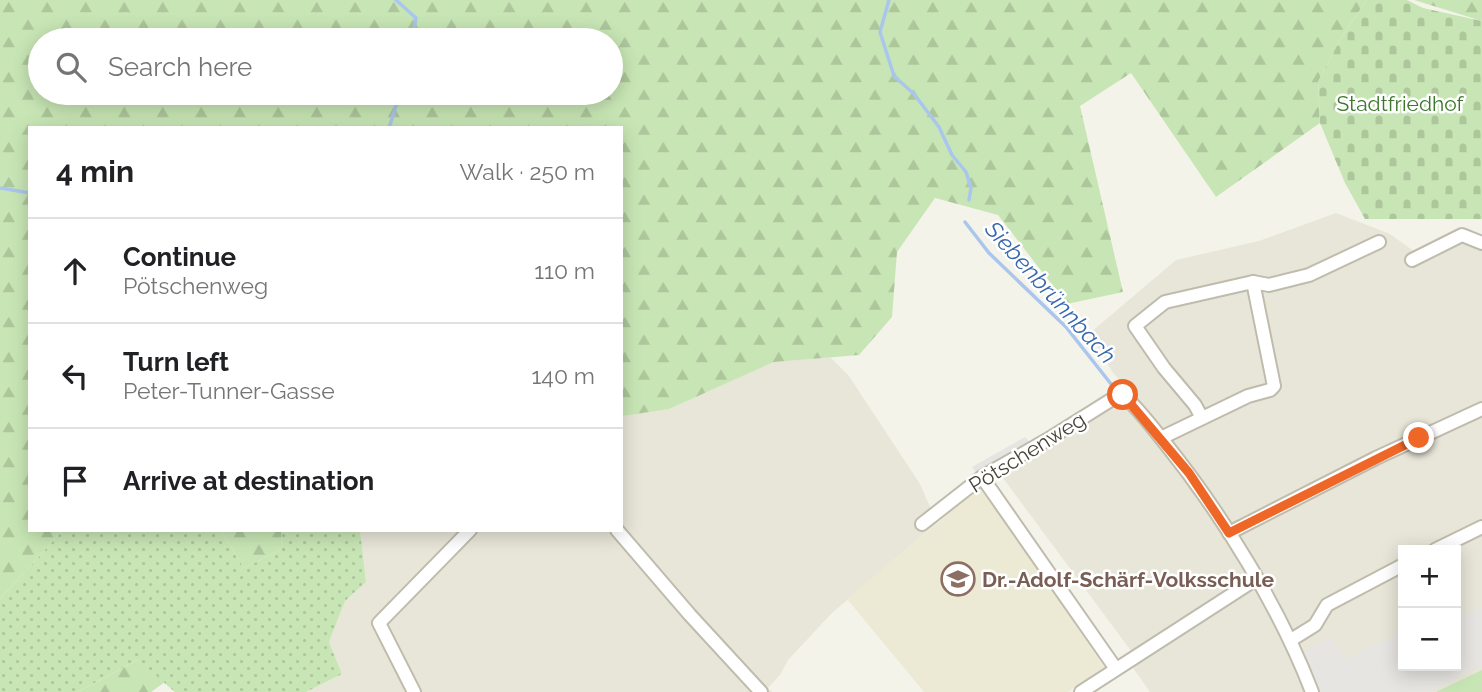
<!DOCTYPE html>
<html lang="en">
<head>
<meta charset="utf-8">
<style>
  :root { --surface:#fff; --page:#f6f6f6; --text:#202124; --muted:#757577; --line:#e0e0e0 }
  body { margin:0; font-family:Raleway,sans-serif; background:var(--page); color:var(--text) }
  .controls { position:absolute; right:21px; bottom:21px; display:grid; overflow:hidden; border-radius:0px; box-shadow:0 4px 18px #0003 }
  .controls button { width:63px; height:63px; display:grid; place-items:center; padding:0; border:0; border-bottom:2px solid var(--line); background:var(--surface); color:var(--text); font:35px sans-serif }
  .stop { position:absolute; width:21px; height:21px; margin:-16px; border:5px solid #ef6726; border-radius:50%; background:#fff }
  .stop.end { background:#ef6726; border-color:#fff; box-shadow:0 2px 7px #0008 }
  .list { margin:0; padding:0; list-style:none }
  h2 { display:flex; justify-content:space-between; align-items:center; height:91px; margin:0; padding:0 28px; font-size:30px }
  h2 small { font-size:23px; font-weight:400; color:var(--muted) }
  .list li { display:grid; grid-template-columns:46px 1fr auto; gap:21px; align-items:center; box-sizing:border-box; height:105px; padding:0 28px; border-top:2px solid var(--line) }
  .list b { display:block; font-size:26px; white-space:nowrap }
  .list p { margin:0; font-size:23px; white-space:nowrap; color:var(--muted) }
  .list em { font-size:23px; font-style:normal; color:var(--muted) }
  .icon { flex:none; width:38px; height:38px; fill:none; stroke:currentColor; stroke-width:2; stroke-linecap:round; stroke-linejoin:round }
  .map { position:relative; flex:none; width:1482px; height:692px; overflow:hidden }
  .search { position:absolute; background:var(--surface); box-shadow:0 4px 18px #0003; left:28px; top:28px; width:595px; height:77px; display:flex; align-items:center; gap:18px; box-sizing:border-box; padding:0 24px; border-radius:38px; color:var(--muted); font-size:26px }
  .panel { position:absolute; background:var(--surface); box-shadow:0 4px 18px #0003; left:28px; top:126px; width:595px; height:406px; border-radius:0px }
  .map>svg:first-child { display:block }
  .residential { fill:#e8e6d8; fill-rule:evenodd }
  .education { fill:#ecead5 }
  .grass { fill:url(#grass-dots) }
  .forest { fill:url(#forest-firs); fill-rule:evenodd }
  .cemetery { fill:url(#cemetery-stones) }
  .pitch { fill:#c8e6b5 }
  .parking { fill:#e6e5e1 }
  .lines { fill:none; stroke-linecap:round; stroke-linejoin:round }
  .stream { stroke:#aac6ed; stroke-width:3.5 }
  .minor-casing { stroke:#bfbcad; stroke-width:16 }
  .minor { stroke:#fff; stroke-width:12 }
  .route { stroke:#ef6726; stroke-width:9 }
  .labels { text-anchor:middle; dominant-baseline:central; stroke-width:5; stroke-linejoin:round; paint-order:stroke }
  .park-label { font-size:21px; fill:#3d772e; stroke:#fff }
  .street-label { font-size:21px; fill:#484438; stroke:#fff }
  .education-label { font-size:21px; font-weight:bold; fill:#785e54; stroke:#fff; text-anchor:start }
  .water-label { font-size:23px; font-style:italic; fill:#3667af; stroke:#fff }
</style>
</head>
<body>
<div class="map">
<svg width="1482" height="692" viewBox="0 0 1482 692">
  <defs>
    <pattern id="grass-dots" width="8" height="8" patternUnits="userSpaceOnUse" patternTransform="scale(1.75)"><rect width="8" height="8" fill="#c8e6b5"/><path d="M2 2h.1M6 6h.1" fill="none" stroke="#adc69c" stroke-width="1.8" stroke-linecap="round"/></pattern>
    <pattern id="forest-firs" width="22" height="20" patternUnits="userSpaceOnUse" patternTransform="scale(1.75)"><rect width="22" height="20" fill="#c8e6b5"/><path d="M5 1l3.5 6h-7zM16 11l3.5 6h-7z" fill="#adc69c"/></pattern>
    <pattern id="cemetery-stones" width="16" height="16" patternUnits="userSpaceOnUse" patternTransform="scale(1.75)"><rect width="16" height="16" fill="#c8e6b5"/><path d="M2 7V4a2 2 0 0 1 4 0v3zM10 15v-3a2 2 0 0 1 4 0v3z" fill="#adc69c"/></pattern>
  </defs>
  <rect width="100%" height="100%" fill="#f4f3ea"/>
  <g class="residential">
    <path d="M1336,213L1390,234L1415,252L1461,231L1482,238V692H1150L1133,668L1140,663L1000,474L1130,390L1113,373L1090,333L1176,260L1259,241ZM1403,550H1456V666H1403Z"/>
    <polygon points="830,357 849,376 920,484 937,523 832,613 788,660 780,675 768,688 772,692 306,692 342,674 329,642 345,601 366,582 360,530 621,530 621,416 669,409 774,362"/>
  </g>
  <polygon class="education" points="981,490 1027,553 1104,667 1068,692 924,692 847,599 966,499"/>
  <polygon class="grass" points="63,530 221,530 244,568 282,549 281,530 360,530 366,582 345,601 329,642 342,674 306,692 175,692 137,660 78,692 0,692 0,599"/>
  <g class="forest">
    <path d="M0,0H1367L1342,36L1318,82L1320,123L1216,197L1131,73L1080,106L1123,292L1067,304L998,215L935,198L897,252L892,317L859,355L774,362L669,409L623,416L621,128H30V530H63L0,599ZM40,40H611V93H40Z"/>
    <polygon points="1414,0 1482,0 1482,21"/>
    <polygon points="221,530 281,530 282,549 244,568"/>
    <polygon points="137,660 165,682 151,692 78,692"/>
  </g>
  <polygon class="cemetery" points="1367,0 1407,0 1423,8 1482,21 1482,219 1365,219 1345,183 1320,123 1318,82 1342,36"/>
  <polygon class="pitch" points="1482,670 1482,692 1436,692"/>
  <g class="parking">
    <polygon points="1025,437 1032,444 977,475 972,467"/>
    <polygon points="1482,606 1482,666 1429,692 1318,692 1303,651 1331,637 1345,659 1403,631 1403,666 1456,666 1456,619"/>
  </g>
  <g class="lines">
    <g class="stream">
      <polyline points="396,0 416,18 412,40"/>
      <polyline points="889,0 880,32 894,76 914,94 939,127 952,155 966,172 971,188 969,200"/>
      <polyline points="389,128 400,93"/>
      <polyline points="0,188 30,193"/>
      <polyline points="965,222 989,253 1066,327 1111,384"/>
    </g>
    <defs>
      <g id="minor">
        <polyline points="1412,260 1462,235 1482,243"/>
        <polyline points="1202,418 1195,405 1164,368 1135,326 1165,302 1253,282 1269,285 1309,275 1379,242"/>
        <polyline points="1161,438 1248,396 1270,390 1274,386 1253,282"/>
        <polyline points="982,477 1116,669"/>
        <path d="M922,524L982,477L1047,440L1114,398L1123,395C1139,409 1152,427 1165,443C1222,514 1280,608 1312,692"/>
        <polyline points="617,530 690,615 761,692"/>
        <polyline points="1229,533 1376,458 1482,409"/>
        <polyline points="1435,550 1482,527"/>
        <polyline points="1291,640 1315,625 1327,605 1403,565"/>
        <polyline points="414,692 379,623 470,530"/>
        <polyline points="1081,692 1256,579"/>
      </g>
    </defs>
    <use href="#minor" class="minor-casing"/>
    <use href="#minor" class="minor"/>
  </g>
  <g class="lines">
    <polyline class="route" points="1123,395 1189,473 1229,533 1419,438"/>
  </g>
  <defs>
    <symbol id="school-ring" viewBox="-11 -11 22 22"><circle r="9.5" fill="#fff" stroke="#8d6e63" stroke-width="1.5"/><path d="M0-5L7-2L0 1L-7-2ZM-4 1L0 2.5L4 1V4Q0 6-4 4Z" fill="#8d6e63"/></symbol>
  </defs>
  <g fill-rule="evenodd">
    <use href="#school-ring" x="939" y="560" width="38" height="38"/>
  </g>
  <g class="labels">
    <g class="park-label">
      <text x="1400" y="103">Stadtfriedhof</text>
    </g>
    <g class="street-label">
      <text transform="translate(1027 452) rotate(-32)">Pötschenweg</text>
    </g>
    <g class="education-label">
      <text x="982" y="579">Dr.-Adolf-Schärf-Volksschule</text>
    </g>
    <g class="water-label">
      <text transform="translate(1051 292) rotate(48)">Siebenbrünnbach</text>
    </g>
  </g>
</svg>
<div class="controls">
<button>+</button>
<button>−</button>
</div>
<div class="stop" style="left:1123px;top:395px"></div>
<div class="stop end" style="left:1419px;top:438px"></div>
<div class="search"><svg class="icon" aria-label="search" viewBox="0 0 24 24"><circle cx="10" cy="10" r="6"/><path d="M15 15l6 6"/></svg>Search here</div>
<section class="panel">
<h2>4 min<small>Walk · 250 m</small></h2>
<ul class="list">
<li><svg class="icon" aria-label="ahead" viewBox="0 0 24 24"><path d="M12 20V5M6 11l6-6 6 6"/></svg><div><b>Continue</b><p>Pötschenweg</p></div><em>110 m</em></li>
<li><svg class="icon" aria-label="left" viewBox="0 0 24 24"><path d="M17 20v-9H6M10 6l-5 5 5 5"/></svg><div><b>Turn left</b><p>Peter-Tunner-Gasse</p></div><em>140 m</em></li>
<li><svg class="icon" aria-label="arrive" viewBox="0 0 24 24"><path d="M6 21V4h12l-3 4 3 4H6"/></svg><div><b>Arrive at destination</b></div></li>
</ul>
</section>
</div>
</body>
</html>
